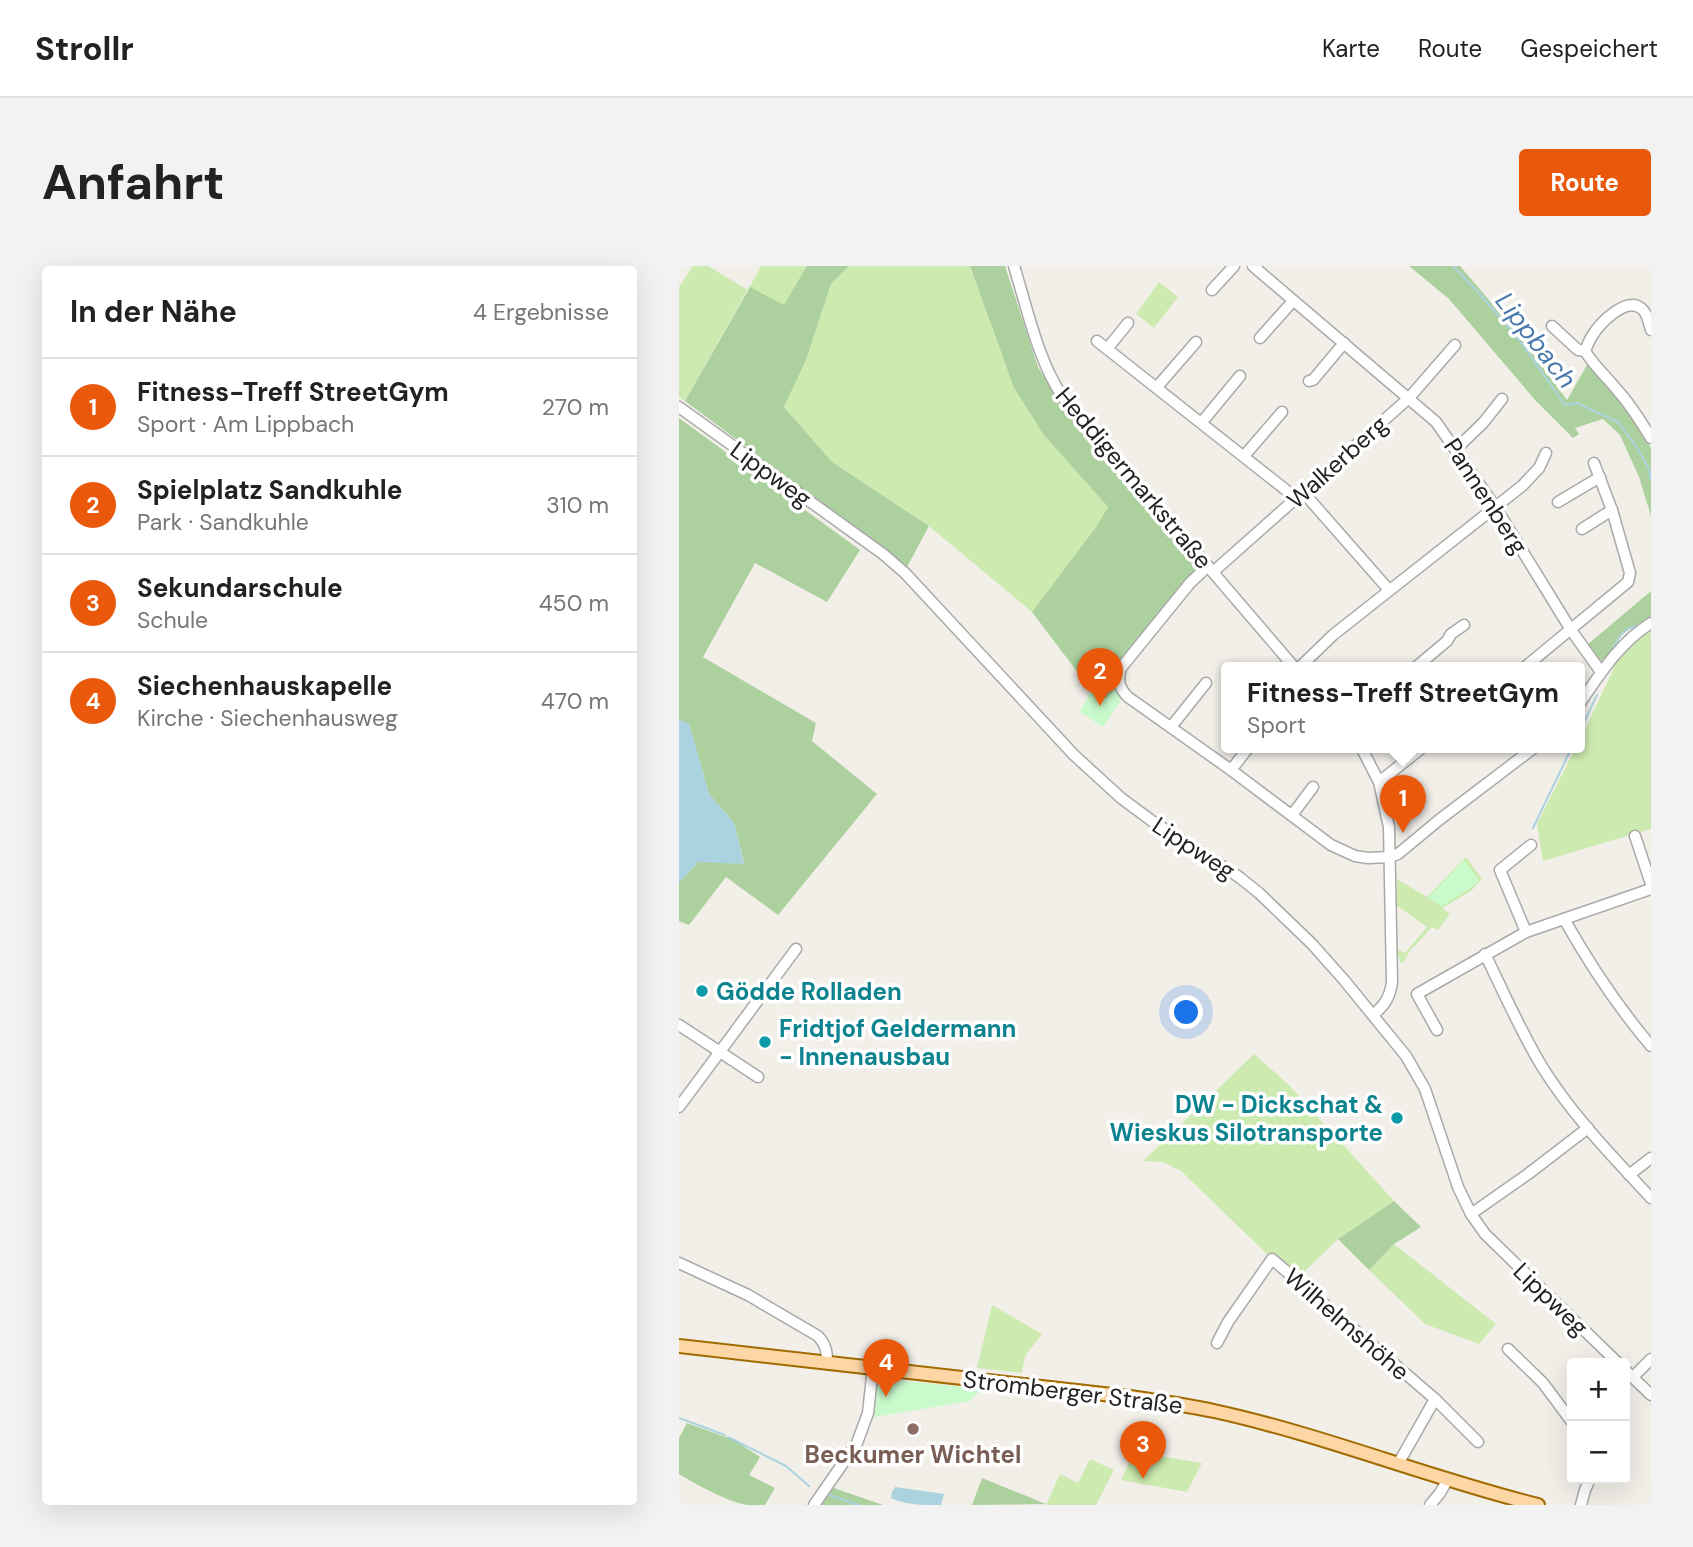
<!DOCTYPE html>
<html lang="de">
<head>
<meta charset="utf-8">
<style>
  :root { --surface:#fff; --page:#f2f2f2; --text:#222; --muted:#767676; --line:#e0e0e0; --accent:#ea580c }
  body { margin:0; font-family:"DM Sans",sans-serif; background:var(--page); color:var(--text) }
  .controls { position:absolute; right:21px; bottom:21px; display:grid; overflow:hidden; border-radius:7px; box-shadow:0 7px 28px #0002 }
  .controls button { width:63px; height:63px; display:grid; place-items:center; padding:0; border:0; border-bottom:2px solid var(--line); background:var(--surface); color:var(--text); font:35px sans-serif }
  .you { position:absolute; left:508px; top:747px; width:24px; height:24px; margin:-18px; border:5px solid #fff; border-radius:50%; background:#1a73e8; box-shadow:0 0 0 10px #1a73e833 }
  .badge { display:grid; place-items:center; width:46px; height:46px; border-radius:50%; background:var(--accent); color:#fff; font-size:23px; font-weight:700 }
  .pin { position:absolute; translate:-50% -58px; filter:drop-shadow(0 2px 4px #0008) }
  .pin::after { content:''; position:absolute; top:37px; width:24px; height:21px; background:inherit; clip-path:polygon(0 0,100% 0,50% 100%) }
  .popup { position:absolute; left:542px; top:396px; width:364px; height:91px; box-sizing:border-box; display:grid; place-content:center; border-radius:7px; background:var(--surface); filter:drop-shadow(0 2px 5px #0005); font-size:23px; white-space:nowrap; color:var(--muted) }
  .popup b { font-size:26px; color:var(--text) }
  .popup::after { content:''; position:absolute; left:50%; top:100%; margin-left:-14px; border:14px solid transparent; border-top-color:var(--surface) }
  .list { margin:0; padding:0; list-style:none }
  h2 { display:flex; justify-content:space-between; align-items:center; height:91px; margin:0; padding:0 28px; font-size:30px }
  h2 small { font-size:23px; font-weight:400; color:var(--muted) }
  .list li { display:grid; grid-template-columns:46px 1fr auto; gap:21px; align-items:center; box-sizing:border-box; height:98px; padding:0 28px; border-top:2px solid var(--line) }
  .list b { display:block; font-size:26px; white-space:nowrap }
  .list p { margin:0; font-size:23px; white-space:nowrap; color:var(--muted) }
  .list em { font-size:23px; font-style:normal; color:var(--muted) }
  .map { position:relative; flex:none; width:972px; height:1239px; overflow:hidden; border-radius:7px }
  header { display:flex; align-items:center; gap:42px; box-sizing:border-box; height:98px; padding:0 35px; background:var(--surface); border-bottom:2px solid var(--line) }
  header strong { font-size:33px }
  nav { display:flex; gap:38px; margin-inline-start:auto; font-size:24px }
  .intro { display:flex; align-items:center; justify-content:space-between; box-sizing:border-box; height:168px; padding:0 42px }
  h1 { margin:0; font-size:49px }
  .button { padding:18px 32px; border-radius:7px; background:var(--accent); color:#fff; font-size:24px; font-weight:700 }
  main { display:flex; gap:42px; padding:0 42px }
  aside { flex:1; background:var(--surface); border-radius:7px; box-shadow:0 7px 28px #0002 }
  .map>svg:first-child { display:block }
  .grass { fill:#cdebb0 }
  .forest { fill:#add19e }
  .park { fill:#c8facc }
  .water { fill:#aad3df }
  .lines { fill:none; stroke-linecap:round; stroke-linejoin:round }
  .stream { stroke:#aad3df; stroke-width:2 }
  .minor-casing { stroke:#a9a9a9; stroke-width:13 }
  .major-casing { stroke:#a06b00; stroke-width:16 }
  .minor { stroke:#fff; stroke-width:10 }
  .major { stroke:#fcd6a4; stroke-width:12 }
  .culture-dot { fill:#0f9aa8; stroke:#fff; stroke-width:2.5 }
  .education-dot { fill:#8d6e63; stroke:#fff; stroke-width:2.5 }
  .labels { text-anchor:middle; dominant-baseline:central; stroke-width:7; stroke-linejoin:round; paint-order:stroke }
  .street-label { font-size:24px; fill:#222; stroke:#fff }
  .culture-label { font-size:24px; font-weight:bold; fill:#0d838f; stroke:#fff; text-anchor:start }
  .education-label { font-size:24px; font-weight:bold; fill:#785e54; stroke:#fff }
  .water-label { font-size:26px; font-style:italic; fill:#4a7aab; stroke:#fff }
</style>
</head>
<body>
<header>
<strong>Strollr</strong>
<nav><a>Karte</a><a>Route</a><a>Gespeichert</a></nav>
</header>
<div class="intro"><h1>Anfahrt</h1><a class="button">Route</a></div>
<main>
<aside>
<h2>In der Nähe<small>4 Ergebnisse</small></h2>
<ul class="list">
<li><span class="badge">1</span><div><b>Fitness-Treff StreetGym</b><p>Sport · Am Lippbach</p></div><em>270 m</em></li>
<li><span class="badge">2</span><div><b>Spielplatz Sandkuhle</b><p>Park · Sandkuhle</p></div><em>310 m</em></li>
<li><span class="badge">3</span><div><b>Sekundarschule</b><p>Schule</p></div><em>450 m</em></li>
<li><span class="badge">4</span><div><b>Siechenhauskapelle</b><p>Kirche · Siechenhausweg</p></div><em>470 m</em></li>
</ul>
</aside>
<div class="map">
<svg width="972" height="1239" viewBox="0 0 972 1239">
  <rect width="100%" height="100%" fill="#f2efe9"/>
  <g class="grass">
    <polygon points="14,0 29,0 69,24 82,0 128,0 106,40 70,21 6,135 0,131 0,21"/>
    <polygon points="170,0 291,0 335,122 364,168 429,241 417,261 353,346 250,260 153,196 105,141 127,94 152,18"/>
    <polygon points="480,16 499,31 475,62 457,48"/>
    <polygon points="972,363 972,563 864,595 858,558 897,481 901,481 901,474 941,389 952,377"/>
    <polygon points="787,591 803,613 792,625 765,641 764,643 771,648 759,664 753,661 730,686 725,696 722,697 717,683 726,687 748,661 717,639 718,613 748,631"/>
    <polygon points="575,788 609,818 715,935 659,973 620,1011 593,993 502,905 484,896 464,895"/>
    <polygon points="715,978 817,1058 800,1078 746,1058 690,1004"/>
    <polygon points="313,1039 363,1068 346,1090 343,1107 298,1102"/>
    <polygon points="455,1186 523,1197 508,1226 442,1214"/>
    <polygon points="411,1193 435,1204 417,1239 367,1239 381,1208 399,1217"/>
  </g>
  <g class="forest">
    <polygon points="128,0 170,0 152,18 127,94 105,141 153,196 250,260 228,301 6,135 71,21 105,39"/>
    <polygon points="291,0 326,0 359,101 374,125 520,298 428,411 436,424 426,434 412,424 353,346 417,261 429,241 364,168 335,122"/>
    <polygon points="730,0 781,0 839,68 888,134 909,97 952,150 972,182 972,250 960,211 941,169 924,153 896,162 900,168 894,172 857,135 770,33"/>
    <polygon points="0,152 181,284 148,336 76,297 24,391 137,457 133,475 198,528 99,649 47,611 10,659 0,655 0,617 19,596 65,597 55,557 30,528 10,458 0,454"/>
    <path d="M972,325V354C964,358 950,362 945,367C936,375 933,389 922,395L908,379Z"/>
    <polygon points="715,935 742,961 715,978 690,1004 659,973"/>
    <path d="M8,1157L55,1174L81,1191L70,1209L96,1222L86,1239C81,1239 74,1239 69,1239C51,1237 16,1218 0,1208V1172Z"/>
    <polygon points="303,1212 367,1238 293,1239"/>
    <polygon points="152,1221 204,1239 142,1239 142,1232"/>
  </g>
  <g class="park">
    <polygon points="412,424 426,433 436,424 442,434 424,461 401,446"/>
    <polygon points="785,594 800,614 790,623 763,640 749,632"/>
    <polygon points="198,1112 302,1123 291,1135 189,1152"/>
  </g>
  <g class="water">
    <polygon points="0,454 10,457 30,528 55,557 65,598 19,596 0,617"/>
    <path d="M216,1221L265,1228L262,1239C245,1239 225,1239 212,1232L213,1226Z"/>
  </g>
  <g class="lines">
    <g class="stream">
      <polyline points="774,0 800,27 841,75 886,139 898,137 939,156 957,180 970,203 972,214"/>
      <path d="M932,386C941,370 942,362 962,359"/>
      <polyline points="901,465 918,429"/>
      <polyline points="854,562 893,481"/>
      <polyline points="0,1152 46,1169"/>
      <polyline points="49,1171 107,1200 130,1220"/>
      <polyline points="150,1229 179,1239"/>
    </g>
    <defs>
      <g id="minor">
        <path d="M335,0C348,42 359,94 383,130L615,401"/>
        <polyline points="574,0 757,156 817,242 892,364 922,406"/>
        <polyline points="533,24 555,0"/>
        <polyline points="873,60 899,84 906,85"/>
        <path d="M972,64C970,58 969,48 963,43C948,29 921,57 913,70C910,75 908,80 906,85C915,100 928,111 939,125C952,139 962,156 972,172"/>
        <polyline points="581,72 614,35"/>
        <polyline points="418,75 617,232"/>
        <polyline points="428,83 449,57"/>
        <polyline points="630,115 634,114 665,77"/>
        <polyline points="478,121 517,76"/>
        <polyline points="0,141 204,288 226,307 395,489 442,532 473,555 560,611 580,627 633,678 665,714 727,790 746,823 779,921 792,948 806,968 939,1097"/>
        <polyline points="523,156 561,110"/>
        <polyline points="777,183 804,157 823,133"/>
        <polyline points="565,190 603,146"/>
        <polyline points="624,226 710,324"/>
        <polyline points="879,236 921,211"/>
        <polyline points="903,263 933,244"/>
        <path d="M529,300L511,317L442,402C438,414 440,422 449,431L552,504L652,579L676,590L689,592L711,591L719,588L760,554L856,481"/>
        <polyline points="534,306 730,132 776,79"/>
        <polyline points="621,401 654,369 843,220 860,202 867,187"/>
        <polyline points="737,401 768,375 772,368 785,359"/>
        <polyline points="846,401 949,316 951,307 933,244 915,197"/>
        <path d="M901,437C921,408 941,376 972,357"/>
        <polyline points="492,461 527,417"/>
        <path d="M682,481L700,516L710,561L713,716C711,731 706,739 694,749"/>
        <polyline points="552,504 570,481"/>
        <polyline points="700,516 744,481"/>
        <polyline points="613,549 634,521"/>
        <polyline points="956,570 972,618"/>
        <path d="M885,653C911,699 938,740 972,780"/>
        <polyline points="847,666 821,604 852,579"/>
        <path d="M806,688C824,725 841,764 862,799C892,848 933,890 972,932"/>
        <polyline points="0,759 79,811"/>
        <polyline points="758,764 738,728 847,666 972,623"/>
        <polyline points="0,841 117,683"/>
        <polyline points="950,909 972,892"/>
        <polyline points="792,948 849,908 909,862"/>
        <path d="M0,997L69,1029L139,1070C147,1079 148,1085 148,1097"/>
        <polyline points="538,1077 549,1056 593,993 756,1133 799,1176"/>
        <polyline points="829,1083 864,1117 893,1156"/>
        <polyline points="946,1104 972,1129"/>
        <polyline points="954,1111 972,1093"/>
        <polyline points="719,1198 756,1133"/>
        <polyline points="135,1239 178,1177 189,1147 194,1102"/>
        <polyline points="751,1239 761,1227 769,1213"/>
        <polyline points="902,1239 906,1224 911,1213"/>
      </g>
      <path id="major" d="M0,1080L451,1131C479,1135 507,1139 535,1145C645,1169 750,1212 859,1239"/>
    </defs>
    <use href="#minor" class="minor-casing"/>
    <use href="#major" class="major-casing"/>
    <use href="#minor" class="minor"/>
    <use href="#major" class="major"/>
  </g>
  <g class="culture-dot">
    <circle cx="23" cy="725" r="7"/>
    <circle cx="86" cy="776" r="7"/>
    <circle cx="718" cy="852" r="7"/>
  </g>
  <circle class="education-dot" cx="234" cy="1163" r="7"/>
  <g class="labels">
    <g class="street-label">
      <text transform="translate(658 196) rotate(-42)">Walkerberg</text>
      <text transform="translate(92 208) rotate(36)">Lippweg</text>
      <text transform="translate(455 212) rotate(50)">Heddigermarkstraße</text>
      <text transform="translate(807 230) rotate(57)">Pannenberg</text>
      <text transform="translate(515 582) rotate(33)">Lippweg</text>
      <text transform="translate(872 1033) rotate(44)">Lippweg</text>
      <text transform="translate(668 1058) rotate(41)">Wilhelmshöhe</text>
      <text transform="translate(394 1126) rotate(7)">Stromberger Straße</text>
    </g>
    <g class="culture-label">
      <text x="37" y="725">Gödde Rolladen</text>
      <text x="100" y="762">Fridtjof Geldermann<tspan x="100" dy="28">- Innenausbau</tspan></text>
      <text x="704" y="838" text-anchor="end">DW - Dickschat &amp;<tspan x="704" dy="28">Wieskus Silotransporte</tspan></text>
    </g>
    <g class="education-label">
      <text x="234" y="1188">Beckumer Wichtel</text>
    </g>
    <g class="water-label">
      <text transform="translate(857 74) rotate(52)">Lippbach</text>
    </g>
  </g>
</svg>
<div class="controls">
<button>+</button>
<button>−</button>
</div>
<div class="you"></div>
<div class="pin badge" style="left:724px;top:567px">1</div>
<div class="popup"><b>Fitness-Treff StreetGym</b>Sport</div>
<div class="pin badge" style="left:421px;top:440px">2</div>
<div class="pin badge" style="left:464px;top:1213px">3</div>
<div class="pin badge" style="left:207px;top:1131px">4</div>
</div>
</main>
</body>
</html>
